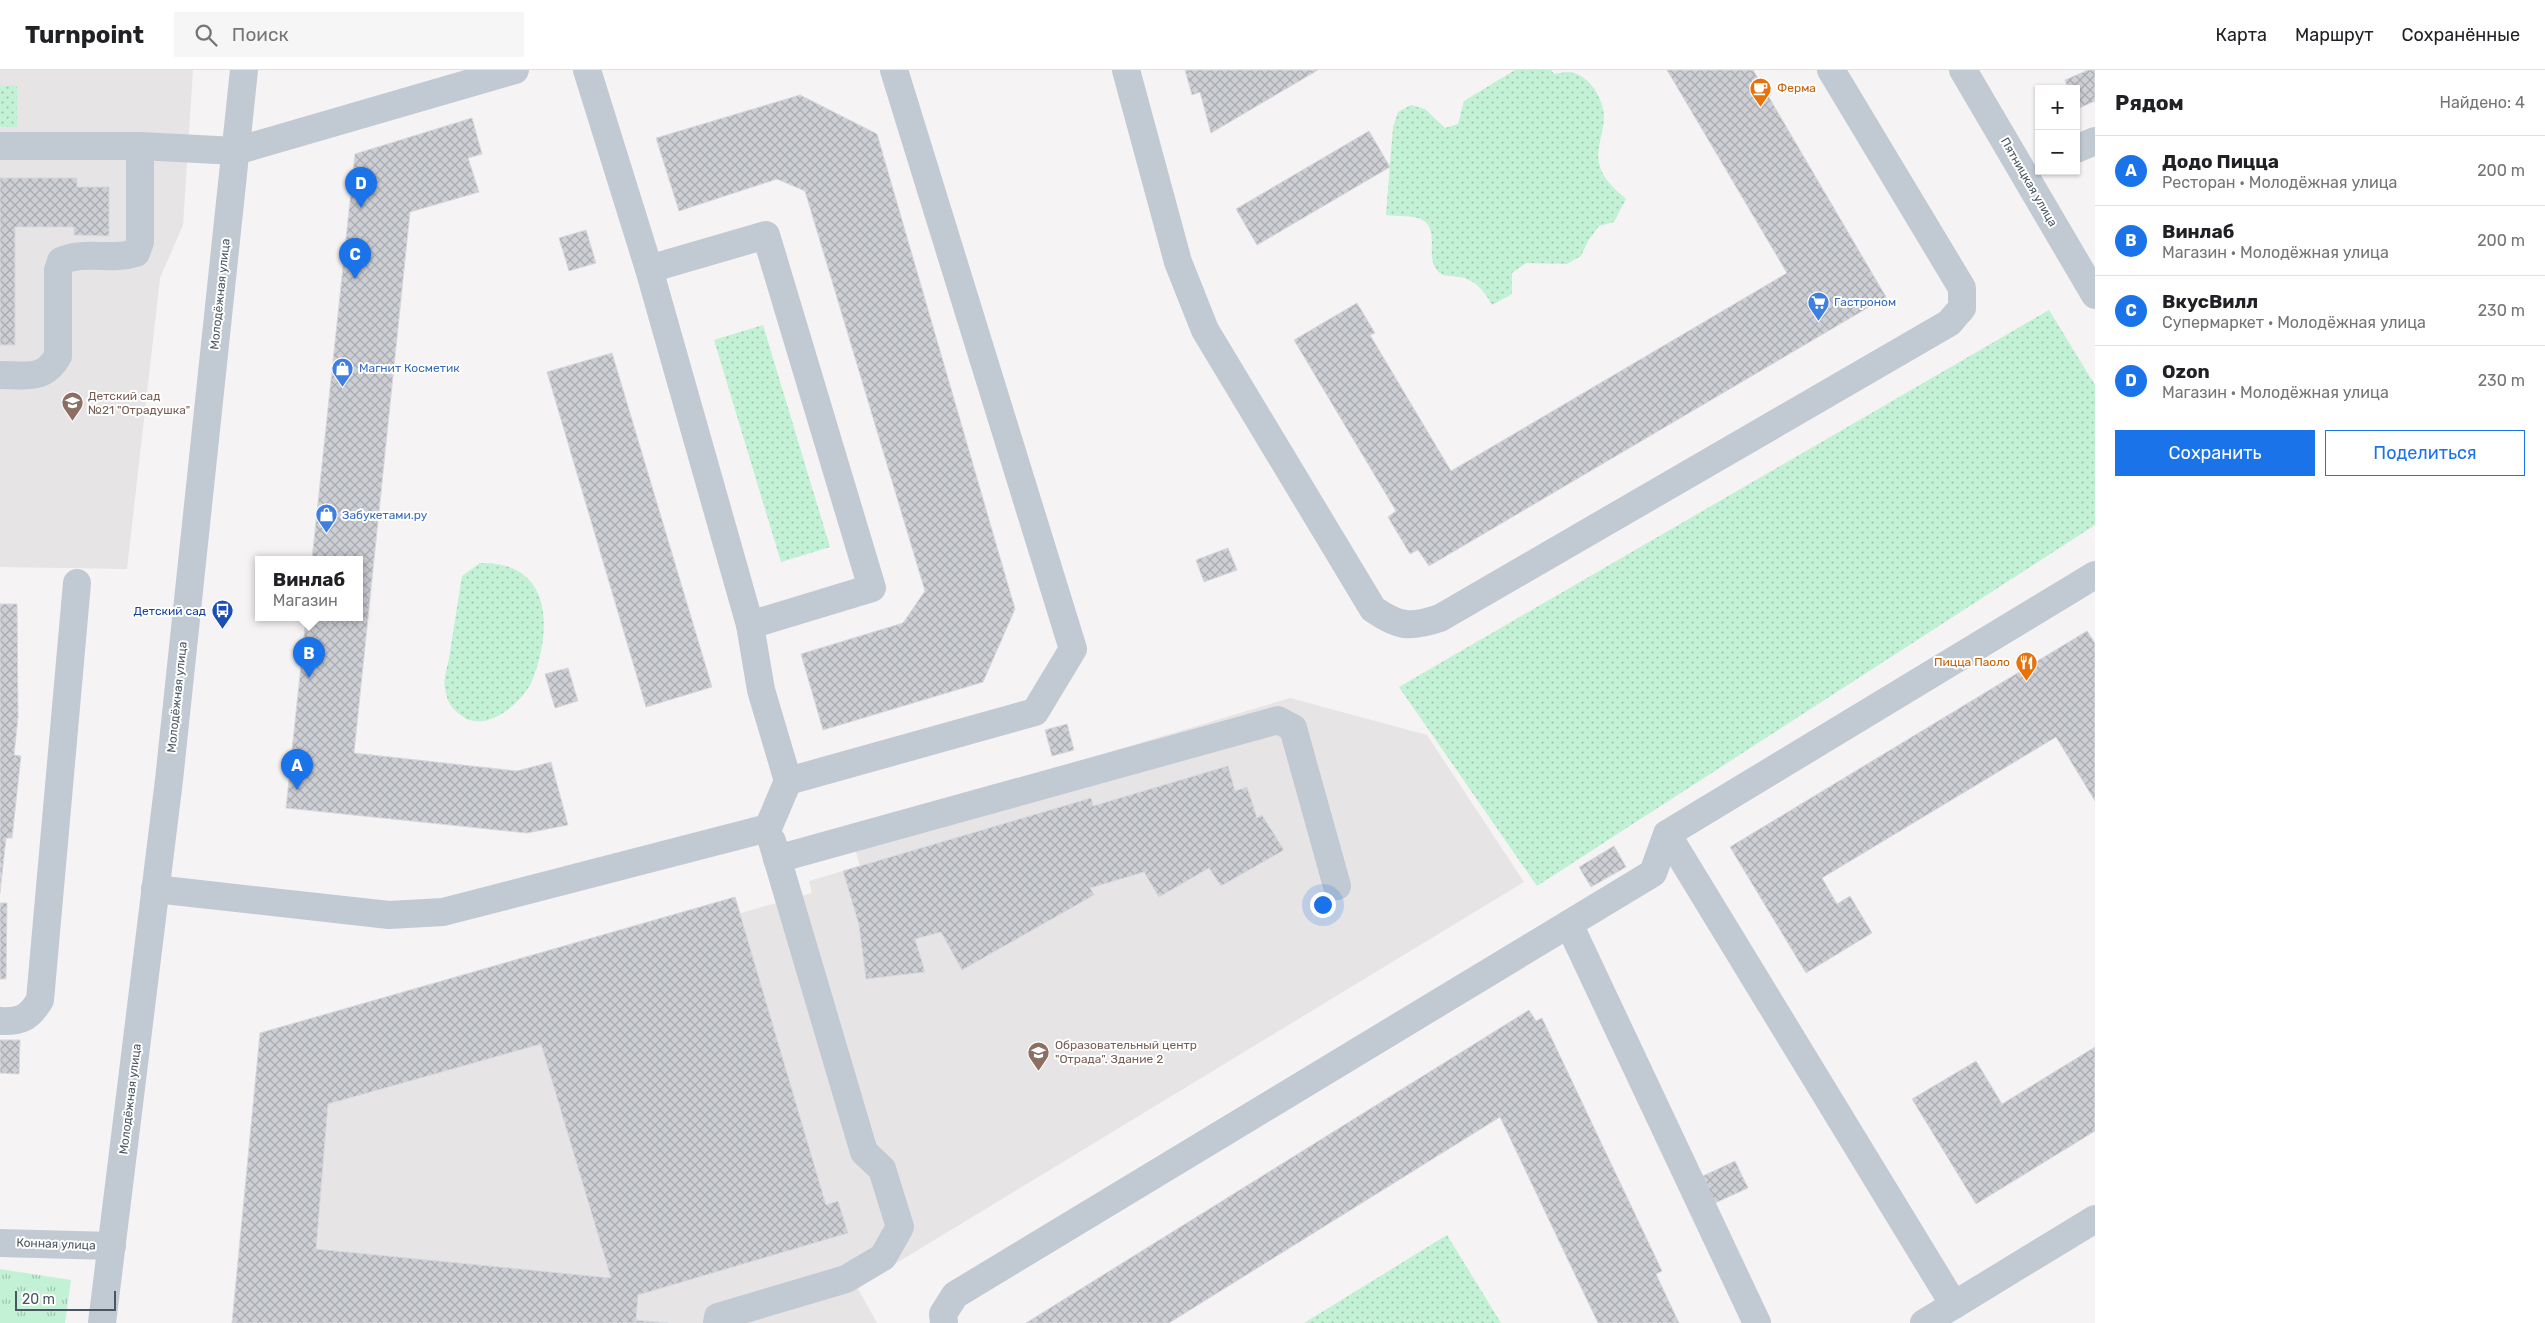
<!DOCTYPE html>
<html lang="ru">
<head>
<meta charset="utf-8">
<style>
  :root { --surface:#fff; --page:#f6f6f6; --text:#202124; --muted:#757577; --line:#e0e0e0; --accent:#1a73e8 }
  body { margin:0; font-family:Rubik,sans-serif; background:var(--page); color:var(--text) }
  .controls { position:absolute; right:15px; top:15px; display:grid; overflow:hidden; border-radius:0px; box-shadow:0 1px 4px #0004 }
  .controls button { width:45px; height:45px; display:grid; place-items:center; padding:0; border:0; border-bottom:1px solid var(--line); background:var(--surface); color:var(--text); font:25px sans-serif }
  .scale { position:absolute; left:15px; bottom:12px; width:101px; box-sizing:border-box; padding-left:5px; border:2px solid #4a5661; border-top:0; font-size:14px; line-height:18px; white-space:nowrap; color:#4a5661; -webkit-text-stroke:4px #fff; paint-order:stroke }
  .you { position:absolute; left:1322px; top:834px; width:18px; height:18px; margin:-12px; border:4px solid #fff; border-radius:50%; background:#1a73e8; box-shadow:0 0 0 8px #1a73e833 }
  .badge { display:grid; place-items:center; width:32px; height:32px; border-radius:50%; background:var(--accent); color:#fff; font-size:16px; font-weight:700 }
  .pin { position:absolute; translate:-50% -41px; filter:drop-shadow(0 1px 2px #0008) }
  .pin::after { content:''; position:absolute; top:26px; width:18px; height:15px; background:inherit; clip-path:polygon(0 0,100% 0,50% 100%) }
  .popup { position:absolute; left:255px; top:486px; width:108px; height:65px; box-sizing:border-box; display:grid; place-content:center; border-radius:0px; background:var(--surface); filter:drop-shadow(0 1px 4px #0005); font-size:16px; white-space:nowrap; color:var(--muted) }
  .popup b { font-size:19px; color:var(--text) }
  .popup::after { content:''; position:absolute; left:50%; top:100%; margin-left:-10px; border:10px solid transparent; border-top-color:var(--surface) }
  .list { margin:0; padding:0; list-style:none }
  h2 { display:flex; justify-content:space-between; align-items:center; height:65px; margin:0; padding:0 20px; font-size:21px }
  h2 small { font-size:16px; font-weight:400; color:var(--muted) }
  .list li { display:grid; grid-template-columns:32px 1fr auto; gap:15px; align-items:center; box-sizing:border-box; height:70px; padding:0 20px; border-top:1px solid var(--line) }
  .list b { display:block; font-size:19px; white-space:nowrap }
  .list p { margin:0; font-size:16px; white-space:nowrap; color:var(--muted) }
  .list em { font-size:16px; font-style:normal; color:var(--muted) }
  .actions { display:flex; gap:10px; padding:15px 20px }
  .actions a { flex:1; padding:11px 0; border:1px solid var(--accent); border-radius:0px; text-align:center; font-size:18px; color:var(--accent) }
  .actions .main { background:var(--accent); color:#fff }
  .icon { flex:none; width:28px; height:28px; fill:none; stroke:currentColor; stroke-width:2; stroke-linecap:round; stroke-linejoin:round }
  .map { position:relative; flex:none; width:2095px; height:1253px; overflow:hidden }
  header { display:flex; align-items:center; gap:30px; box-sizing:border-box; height:70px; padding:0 25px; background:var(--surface); border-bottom:1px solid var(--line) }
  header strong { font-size:24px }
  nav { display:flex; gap:28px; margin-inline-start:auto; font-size:18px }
  .search { width:350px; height:45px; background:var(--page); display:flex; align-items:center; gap:12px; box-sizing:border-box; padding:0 18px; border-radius:0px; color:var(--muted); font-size:19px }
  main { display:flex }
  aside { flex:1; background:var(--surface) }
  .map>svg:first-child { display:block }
  .education { fill:#e6e4e5 }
  .grass { fill:url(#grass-tufts) }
  .park { fill:url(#park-dots) }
  .building { fill:url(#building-cross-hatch); stroke:#d7d9de; fill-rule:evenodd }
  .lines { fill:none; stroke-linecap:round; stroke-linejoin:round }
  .minor { stroke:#c1cad2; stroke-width:28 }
  .labels { text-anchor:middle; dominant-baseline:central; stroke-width:4; stroke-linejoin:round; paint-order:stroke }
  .food-label { font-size:12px; fill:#c56008; stroke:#fff; text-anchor:start }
  .street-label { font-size:12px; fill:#4a5661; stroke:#fff }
  .shop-label { font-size:12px; fill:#366cbe; stroke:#fff; text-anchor:start }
  .education-label { font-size:12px; fill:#785e54; stroke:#fff; text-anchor:start }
  .transit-label { font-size:12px; fill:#164399; stroke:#fff; text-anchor:end }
</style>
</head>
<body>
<header>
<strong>Turnpoint</strong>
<div class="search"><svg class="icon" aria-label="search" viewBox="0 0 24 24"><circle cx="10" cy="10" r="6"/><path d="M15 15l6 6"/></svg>Поиск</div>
<nav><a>Карта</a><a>Маршрут</a><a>Сохранённые</a></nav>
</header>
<main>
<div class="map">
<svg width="2095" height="1253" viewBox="0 0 2095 1253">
  <defs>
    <pattern id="grass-tufts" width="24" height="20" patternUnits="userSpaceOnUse" patternTransform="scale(1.25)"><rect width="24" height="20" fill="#c3f1d5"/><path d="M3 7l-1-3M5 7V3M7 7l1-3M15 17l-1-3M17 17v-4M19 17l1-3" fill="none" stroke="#a0c6b0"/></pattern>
    <pattern id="park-dots" width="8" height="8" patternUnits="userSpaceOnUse" patternTransform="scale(1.25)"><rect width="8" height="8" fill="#c3f1d5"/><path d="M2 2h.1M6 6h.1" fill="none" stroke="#a0c6b0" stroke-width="1.8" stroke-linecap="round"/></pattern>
    <pattern id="building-cross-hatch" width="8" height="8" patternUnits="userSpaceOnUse" patternTransform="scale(1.25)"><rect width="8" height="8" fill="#cdcfd5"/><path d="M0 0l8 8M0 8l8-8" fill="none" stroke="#a8abb0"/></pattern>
  </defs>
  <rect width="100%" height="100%" fill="#f5f3f3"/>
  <g class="education">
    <polygon points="0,0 193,0 183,155 160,208 127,499 0,497"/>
    <polygon points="1290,628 1427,665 1524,812 857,1217 877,1253 232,1253 260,963 735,827 741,843 812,823 809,811 860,796 848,755 1059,697"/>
  </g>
  <polygon class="grass" points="0,1199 71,1210 65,1253 0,1253"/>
  <g class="park">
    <path d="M1515,0H1551L1554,4C1559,3 1564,2 1569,2C1589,4 1604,29 1604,47C1604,62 1596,77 1599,93C1602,109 1615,119 1626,129L1614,152L1599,156L1588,171L1581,186L1567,194L1526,193L1512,203V224L1492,235C1486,224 1478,213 1465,208C1455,205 1443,209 1436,199C1426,185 1439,162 1424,151C1414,144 1397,147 1386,145L1393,57L1398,42L1411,35L1425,39L1445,58L1458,54L1464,31Z"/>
    <rect x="0" y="16" width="17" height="41"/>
    <polygon points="2049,240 2095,315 2095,455 1537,816 1399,617"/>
    <polygon points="763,255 830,477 781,492 714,270"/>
    <path d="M480,493C552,491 553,559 532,611C523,632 486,664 462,646C452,639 447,632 445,619C443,610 447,598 449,589C453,561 458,533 462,506Z"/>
    <polygon points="1447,1165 1501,1253 1304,1253"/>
  </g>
  <g class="building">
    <polygon points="1185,0 1318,0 1211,63 1200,22 1192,25"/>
    <polygon points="1667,0 1753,0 1886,227 1429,496 1418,480 1410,484 1388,447 1396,441 1294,270 1357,233 1375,263 1370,265 1451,401 1787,203"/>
    <polygon points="2088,0 2095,0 2095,31 2077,39 2076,19 2068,19 2065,10"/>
    <polygon points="800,25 877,64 1015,539 983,612 823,660 801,584 903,553 925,521 805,121 777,109 679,141 656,68"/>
    <polygon points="472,48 482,84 468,88 479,122 410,142 354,683 517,701 551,692 568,755 527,763 286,738 306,547 359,547 359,489 312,489 355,84"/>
    <polygon points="1369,61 1390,97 1257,175 1236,139"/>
    <polygon points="0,108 77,108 77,117 109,117 109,166 74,165 74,157 15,157 15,275 0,275"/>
    <polygon points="586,160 596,193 569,201 559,168"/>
    <polygon points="612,283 712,617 646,637 547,302"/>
    <polygon points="1228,478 1237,500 1204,512 1196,490"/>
    <polygon points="0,534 17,534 18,647 14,685 21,686 12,768 6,768 0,823"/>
    <polygon points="2087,561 2095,573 2095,731 2056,667 1822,808 1837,834 1850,826 1872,863 1806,903 1730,777"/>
    <polygon points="568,598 578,631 555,638 545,604"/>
    <polygon points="1067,654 1074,680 1052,686 1045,660"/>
    <polygon points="1228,696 1235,721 1247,717 1257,748 1262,745 1284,780 1221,816 1209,798 1159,827 1144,802 1090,818 1094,825 962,900 941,862 915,869 925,902 866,909 859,855 843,801 1091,728 1093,736"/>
    <polygon points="1614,776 1626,797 1591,817 1579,797"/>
    <path d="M735,827L826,1135L838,1131L848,1163L638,1225L636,1250L668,1253H232L260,963ZM541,974L611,1208L316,1179L328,1034Z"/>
    <polygon points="0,833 7,833 6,909 0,909"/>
    <polygon points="1529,940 1536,951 1542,948 1662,1201 1656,1204 1679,1253 1598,1253 1500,1047 1169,1253 1026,1253"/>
    <polygon points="0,970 20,970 19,1004 0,1003"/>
    <polygon points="2095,977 2095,1061 1976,1134 1912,1029 1976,991 2002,1034"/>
    <polygon points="1735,1091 1748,1118 1715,1133 1703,1106"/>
  </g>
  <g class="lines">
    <g class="minor">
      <polyline points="587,0 649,199 750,555 761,620 788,711 1035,642 1073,579 894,0"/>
      <path d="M1126,0L1178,192L1205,260L1373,539C1399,557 1410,558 1440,548L1949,253L1962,238V218L1831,0"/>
      <polyline points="1963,0 2095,225"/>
      <polyline points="0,76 140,76 236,81 515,0"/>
      <polyline points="2076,79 2095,71"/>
      <polyline points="649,199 766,165 872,518 750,555"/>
      <path d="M0,305C26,305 44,311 58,286V200L61,191C84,180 111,191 136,183L140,172V76"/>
      <polyline points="2095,505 1667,764 1954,1235 2095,1149"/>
      <polyline points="777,789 1278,650 1293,658 1337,816"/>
      <polyline points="155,819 389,845 443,842 768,758 788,711"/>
      <polyline points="1569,854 1757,1253"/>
      <path d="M0,951C21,952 29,948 40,930L77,513"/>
      <polyline points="0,1173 112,1176"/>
      <polyline points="102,1253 169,710 244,0"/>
      <polyline points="717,1253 718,1247 846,1209 883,1187 900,1157 882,1099 864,1082 772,771"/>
      <polyline points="944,1253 943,1244 955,1225 1653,803 1667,764"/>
      <polyline points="1924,1253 1954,1235"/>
    </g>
  </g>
  <defs>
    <symbol id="cafe-pin" viewBox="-11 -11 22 30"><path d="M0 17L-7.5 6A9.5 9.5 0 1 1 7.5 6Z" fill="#e8710a" stroke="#fff"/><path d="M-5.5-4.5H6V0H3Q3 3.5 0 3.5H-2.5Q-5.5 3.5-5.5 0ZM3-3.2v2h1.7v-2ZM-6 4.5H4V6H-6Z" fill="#fff"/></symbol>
    <symbol id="supermarket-pin" viewBox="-11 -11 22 30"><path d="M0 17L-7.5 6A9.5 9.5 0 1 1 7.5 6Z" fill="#3f7fe0" stroke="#fff"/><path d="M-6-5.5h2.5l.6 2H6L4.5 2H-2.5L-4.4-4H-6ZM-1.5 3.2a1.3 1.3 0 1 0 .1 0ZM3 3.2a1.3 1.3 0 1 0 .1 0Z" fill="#fff"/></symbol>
    <symbol id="shop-pin" viewBox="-11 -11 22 30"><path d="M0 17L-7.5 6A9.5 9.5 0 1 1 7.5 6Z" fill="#3f7fe0" stroke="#fff"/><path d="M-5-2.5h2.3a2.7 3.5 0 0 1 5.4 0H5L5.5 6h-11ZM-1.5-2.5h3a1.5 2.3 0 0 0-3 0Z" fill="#fff"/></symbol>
    <symbol id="school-pin" viewBox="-11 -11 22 30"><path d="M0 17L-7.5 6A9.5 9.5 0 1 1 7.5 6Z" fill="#8d6e63" stroke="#fff"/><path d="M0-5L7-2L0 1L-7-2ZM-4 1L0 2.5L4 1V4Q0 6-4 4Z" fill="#fff"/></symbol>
    <symbol id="bus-pin" viewBox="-11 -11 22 30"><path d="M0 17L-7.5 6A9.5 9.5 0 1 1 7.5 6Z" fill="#1a4fb4" stroke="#fff"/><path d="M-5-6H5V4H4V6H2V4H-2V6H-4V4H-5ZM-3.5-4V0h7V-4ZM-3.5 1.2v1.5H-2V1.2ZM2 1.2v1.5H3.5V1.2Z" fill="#fff"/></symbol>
    <symbol id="restaurant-pin" viewBox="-11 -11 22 30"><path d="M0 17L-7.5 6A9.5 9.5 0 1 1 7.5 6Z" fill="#e8710a" stroke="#fff"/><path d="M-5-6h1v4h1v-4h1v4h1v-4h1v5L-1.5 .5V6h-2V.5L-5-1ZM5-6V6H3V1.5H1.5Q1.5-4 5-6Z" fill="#fff"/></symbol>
  </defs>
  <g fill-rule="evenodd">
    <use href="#cafe-pin" x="1748" y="6" width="25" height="34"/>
    <use href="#supermarket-pin" x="1806" y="220" width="25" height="34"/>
    <use href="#shop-pin" x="330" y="286" width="25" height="34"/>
    <use href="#school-pin" x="60" y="320" width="25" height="34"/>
    <use href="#shop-pin" x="314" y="432" width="25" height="34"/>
    <use href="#bus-pin" x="210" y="528" width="25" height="34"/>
    <use href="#restaurant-pin" x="2014" y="580" width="25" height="34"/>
    <use href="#school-pin" x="1026" y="970" width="25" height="34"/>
  </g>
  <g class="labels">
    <g class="food-label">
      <text x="1777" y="18">Ферма</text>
      <text x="2010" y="592" text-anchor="end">Пицца Паоло</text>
    </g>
    <g class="street-label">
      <text transform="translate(2029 112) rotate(60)">Пятницкая улица</text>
      <text transform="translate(220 224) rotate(-84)">Молодёжная улица</text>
      <text transform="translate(177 627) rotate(-84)">Молодёжная улица</text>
      <text transform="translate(130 1029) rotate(-83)">Молодёжная улица</text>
      <text transform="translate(56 1174) rotate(2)">Конная улица</text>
    </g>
    <g class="shop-label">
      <text x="1834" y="232">Гастроном</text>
      <text x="359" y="298">Магнит Косметик</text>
      <text x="342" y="445">Забукетами.ру</text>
    </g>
    <g class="education-label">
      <text x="88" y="326">Детский сад<tspan x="88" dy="14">№21 "Отрадушка"</tspan></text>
      <text x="1055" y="975">Образовательный центр<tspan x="1055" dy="14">"Отрада". Здание 2</tspan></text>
    </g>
    <g class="transit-label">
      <text x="206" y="541">Детский сад</text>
    </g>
  </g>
</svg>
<div class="controls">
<button>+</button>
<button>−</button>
</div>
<div class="scale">20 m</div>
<div class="you"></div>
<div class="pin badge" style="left:297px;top:720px">A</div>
<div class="pin badge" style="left:309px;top:608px">B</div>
<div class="popup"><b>Винлаб</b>Магазин</div>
<div class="pin badge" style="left:355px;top:209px">C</div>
<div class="pin badge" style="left:361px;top:138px">D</div>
</div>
<aside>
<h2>Рядом<small>Найдено: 4</small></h2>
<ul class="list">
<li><span class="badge">A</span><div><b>Додо Пицца</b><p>Ресторан · Молодёжная улица</p></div><em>200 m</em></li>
<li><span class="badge">B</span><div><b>Винлаб</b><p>Магазин · Молодёжная улица</p></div><em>200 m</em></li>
<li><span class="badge">C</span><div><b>ВкусВилл</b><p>Супермаркет · Молодёжная улица</p></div><em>230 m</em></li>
<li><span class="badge">D</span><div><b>Ozon</b><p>Магазин · Молодёжная улица</p></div><em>230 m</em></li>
</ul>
<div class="actions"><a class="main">Сохранить</a><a>Поделиться</a></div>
</aside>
</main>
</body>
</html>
